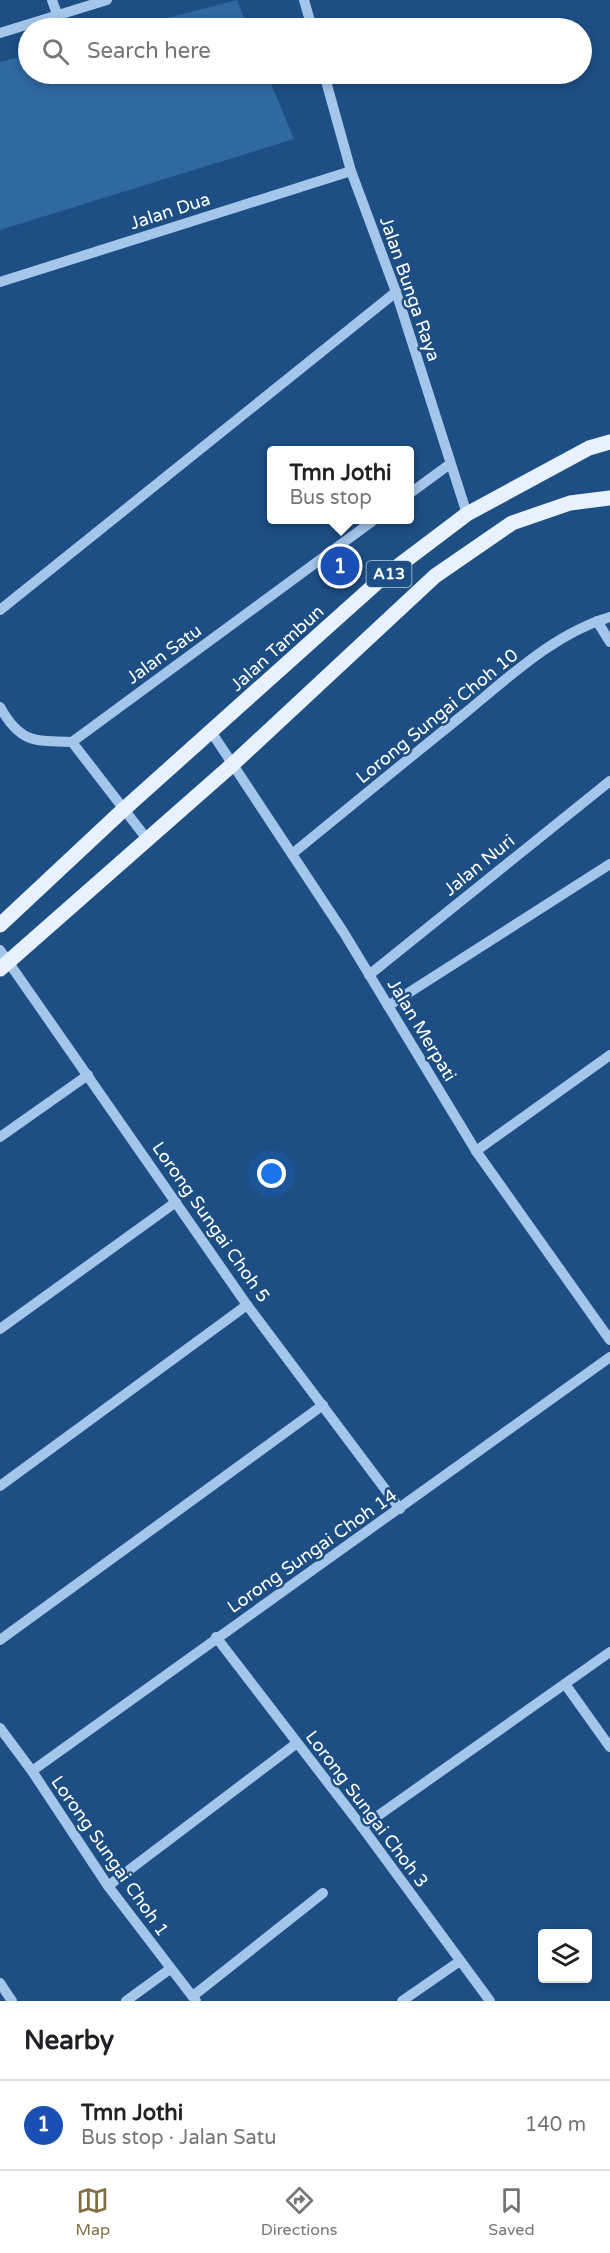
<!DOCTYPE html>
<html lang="en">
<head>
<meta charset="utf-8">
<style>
  :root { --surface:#fff; --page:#f6f6f6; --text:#202124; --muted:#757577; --line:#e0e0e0; --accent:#826d40 }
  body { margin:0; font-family:"Varela Round",sans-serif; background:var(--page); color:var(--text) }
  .controls { position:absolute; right:18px; bottom:18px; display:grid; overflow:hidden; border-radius:6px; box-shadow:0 3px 9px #0003 }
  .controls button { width:54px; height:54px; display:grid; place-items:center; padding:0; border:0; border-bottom:2px solid var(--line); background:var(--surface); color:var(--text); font:30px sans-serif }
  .you { position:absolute; left:272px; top:1174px; width:21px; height:21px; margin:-15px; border:4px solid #fff; border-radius:50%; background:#1a73e8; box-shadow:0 0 0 9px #1a73e833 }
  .badge { display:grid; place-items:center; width:39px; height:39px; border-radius:50%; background:var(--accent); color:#fff; font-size:20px; font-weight:700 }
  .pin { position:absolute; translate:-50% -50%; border:3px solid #fff; box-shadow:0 2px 6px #0006 }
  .popup { position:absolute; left:267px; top:446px; width:147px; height:78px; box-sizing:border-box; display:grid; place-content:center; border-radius:6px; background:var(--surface); filter:drop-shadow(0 2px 4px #0005); font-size:20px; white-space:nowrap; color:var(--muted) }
  .popup b { font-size:22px; color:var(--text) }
  .popup::after { content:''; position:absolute; left:50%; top:100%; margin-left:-12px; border:12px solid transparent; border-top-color:var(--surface) }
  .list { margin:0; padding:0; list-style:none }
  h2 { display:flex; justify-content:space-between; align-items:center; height:78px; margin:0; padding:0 24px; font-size:26px }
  h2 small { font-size:20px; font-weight:400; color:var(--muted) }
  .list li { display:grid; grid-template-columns:39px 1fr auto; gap:18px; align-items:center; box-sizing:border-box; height:90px; padding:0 24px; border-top:2px solid var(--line) }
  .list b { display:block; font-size:22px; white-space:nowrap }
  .list p { margin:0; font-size:20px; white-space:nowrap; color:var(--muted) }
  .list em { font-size:20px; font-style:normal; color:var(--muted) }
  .icon { flex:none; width:33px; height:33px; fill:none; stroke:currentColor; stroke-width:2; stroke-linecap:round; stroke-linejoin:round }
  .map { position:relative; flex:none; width:610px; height:2001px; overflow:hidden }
  .search { position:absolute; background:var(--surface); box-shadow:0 3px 9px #0003; left:18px; right:18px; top:18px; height:66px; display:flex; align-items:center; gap:15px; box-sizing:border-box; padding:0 21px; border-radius:33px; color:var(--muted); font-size:22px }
  .sheet { height:168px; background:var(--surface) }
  nav { display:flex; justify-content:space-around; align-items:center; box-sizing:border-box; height:84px; border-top:2px solid var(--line); background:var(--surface); font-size:16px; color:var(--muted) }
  nav a { display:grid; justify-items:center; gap:3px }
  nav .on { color:var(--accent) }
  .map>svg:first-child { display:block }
  .green { fill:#3068a2 }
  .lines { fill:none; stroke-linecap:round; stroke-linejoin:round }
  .minor { stroke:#a4c6ea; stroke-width:10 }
  .major { stroke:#e8f1fe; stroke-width:15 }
  .labels { text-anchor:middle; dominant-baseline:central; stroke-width:5; stroke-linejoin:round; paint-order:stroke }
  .shield { fill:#1d4e84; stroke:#bbcada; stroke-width:1.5 }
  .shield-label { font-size:16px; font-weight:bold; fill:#fff }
  .street-label { font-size:18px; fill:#fff; stroke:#1d4e84 }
</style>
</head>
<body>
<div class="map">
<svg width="610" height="2001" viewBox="0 0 610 2001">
  <rect width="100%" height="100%" fill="#1d4e84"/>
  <g class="green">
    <polygon points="237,0 248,28 129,28"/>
    <polygon points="28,55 28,74 267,74 294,139 0,230 0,62"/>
  </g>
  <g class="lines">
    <g class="minor">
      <polyline points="52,0 57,14"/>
      <polyline points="304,0 312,28"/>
      <polyline points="0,33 107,0"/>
      <polyline points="324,74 351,171 396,292 467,514"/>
      <polyline points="0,282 351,171"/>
      <polyline points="409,494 450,464"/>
      <polyline points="0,610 396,292"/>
      <polyline points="597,621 610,642"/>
      <path d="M0,707C20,743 34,741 72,742"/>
      <polyline points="212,733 344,933 476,1151 610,1340"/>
      <polyline points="147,839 72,742 374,520"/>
      <path d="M292,854C348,808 403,763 459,718C505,681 552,634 610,617"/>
      <polyline points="0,950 247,1305 400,1509"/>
      <polyline points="369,975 610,781"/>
      <polyline points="388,1006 610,864"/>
      <polyline points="0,1137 88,1075"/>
      <polyline points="476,1151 610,1055"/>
      <polyline points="0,1329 176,1202"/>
      <polyline points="0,1486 247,1305"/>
      <polyline points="216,1637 362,1827 490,2001"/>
      <polyline points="0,1640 323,1405"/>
      <polyline points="565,1684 610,1747"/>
      <polyline points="0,1728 32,1771 108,1886 196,2001"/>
      <path d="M32,1771C224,1632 418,1496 610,1357"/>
      <polyline points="362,1827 610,1652"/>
      <polyline points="108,1886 297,1743"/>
      <polyline points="0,1983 12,2001"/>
      <polyline points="193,1996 323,1893"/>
      <polyline points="126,2001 170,1969"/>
      <polyline points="402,2001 460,1961"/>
    </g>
    <g class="major">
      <polyline points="0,925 123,810 381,579 467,514 589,448 610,442"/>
      <polyline points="0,969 233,764 435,576 512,523 570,503 610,498"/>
    </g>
  </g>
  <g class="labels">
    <rect class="shield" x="366.5" y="561" width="45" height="26" rx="4.5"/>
    <g class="shield-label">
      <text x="389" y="574">A13</text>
    </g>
    <g class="street-label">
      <text transform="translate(170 211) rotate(-18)">Jalan Dua</text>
      <text transform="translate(410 289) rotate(71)">Jalan Bunga Raya</text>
      <text transform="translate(277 648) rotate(-42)">Jalan Tambun</text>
      <text transform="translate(164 654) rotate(-36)">Jalan Satu</text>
      <text transform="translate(437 716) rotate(-39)">Lorong Sungai Choh 10</text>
      <text transform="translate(479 865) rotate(-39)">Jalan Nuri</text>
      <text transform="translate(422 1030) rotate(59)">Jalan Merpati</text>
      <text transform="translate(211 1222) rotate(55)">Lorong Sungai Choh 5</text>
      <text transform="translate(312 1551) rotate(-35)">Lorong Sungai Choh 14</text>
      <text transform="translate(367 1809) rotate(53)">Lorong Sungai Choh 3</text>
      <text transform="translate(110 1856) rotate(55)">Lorong Sungai Choh 1</text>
    </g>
  </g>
</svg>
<div class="controls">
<button><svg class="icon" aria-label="layers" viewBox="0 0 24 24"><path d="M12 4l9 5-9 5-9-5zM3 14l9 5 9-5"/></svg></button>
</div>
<div class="you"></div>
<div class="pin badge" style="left:340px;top:566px;background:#1a4fb4">1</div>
<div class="popup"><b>Tmn Jothi</b>Bus stop</div>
<div class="search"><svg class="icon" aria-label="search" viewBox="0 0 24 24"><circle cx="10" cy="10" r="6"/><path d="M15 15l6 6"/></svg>Search here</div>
</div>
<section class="sheet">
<h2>Nearby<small></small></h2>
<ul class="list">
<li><span class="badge" style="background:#1a4fb4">1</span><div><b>Tmn Jothi</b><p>Bus stop · Jalan Satu</p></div><em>140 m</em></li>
</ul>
</section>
<nav>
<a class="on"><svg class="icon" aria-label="map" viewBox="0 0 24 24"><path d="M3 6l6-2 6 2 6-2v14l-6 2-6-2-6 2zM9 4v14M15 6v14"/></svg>Map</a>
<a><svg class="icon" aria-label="directions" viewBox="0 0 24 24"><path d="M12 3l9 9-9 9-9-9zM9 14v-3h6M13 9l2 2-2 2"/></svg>Directions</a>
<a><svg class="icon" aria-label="saved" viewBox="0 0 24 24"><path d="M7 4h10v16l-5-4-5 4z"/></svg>Saved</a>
</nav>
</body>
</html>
